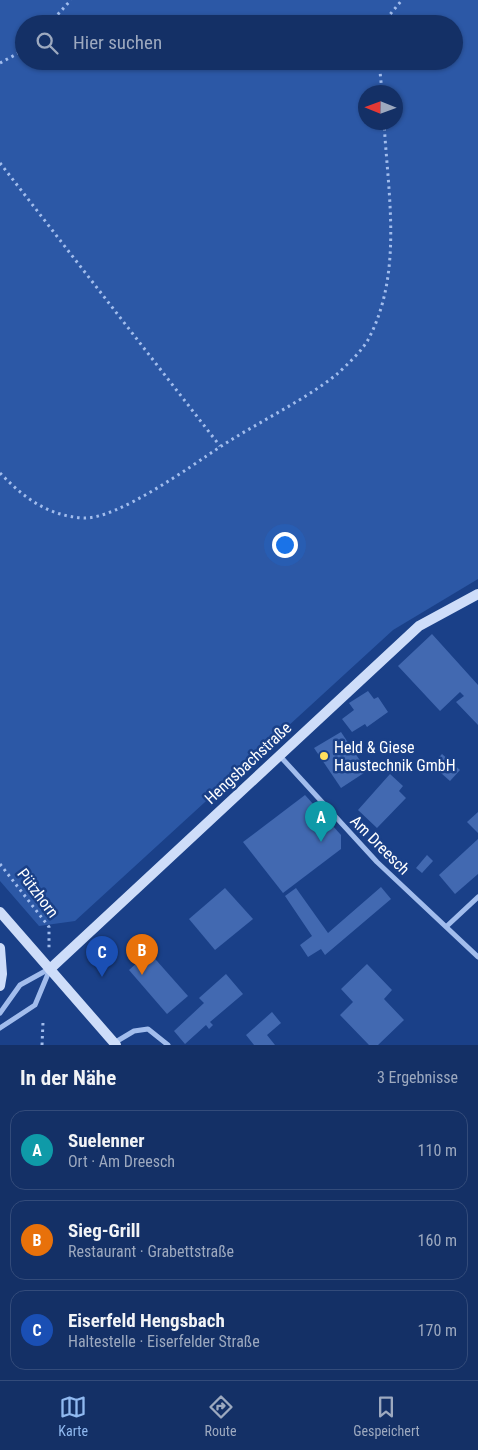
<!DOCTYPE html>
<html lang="de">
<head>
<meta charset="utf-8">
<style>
  :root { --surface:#143066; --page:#213c6f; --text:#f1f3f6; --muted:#9da9bf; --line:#334b7a; --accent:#90b9f0 }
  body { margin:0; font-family:"Roboto Condensed",sans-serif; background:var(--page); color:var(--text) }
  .compass { position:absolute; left:358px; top:85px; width:45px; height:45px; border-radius:50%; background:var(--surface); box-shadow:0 1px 4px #0004; rotate:271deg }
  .you { position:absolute; left:284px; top:544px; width:18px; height:18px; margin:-12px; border:4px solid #fff; border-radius:50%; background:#1a73e8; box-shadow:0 0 0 8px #1a73e833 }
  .badge { display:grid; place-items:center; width:32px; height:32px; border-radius:50%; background:var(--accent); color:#fff; font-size:16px; font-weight:700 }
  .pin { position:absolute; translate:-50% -41px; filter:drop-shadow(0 1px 2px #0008) }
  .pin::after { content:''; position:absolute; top:26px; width:18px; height:15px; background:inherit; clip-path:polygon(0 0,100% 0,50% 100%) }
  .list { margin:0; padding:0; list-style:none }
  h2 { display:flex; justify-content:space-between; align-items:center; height:65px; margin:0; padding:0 20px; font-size:21px }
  h2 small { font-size:16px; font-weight:400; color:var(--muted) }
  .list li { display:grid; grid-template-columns:32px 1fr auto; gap:15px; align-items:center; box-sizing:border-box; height:80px; margin:0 10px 10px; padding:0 10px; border:1px solid var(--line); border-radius:15px }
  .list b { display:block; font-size:19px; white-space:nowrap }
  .list p { margin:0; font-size:16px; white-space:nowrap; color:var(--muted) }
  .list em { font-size:16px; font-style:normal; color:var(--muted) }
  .icon { flex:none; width:28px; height:28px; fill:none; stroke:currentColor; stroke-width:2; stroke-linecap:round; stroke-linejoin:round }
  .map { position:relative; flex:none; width:478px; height:1045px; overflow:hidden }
  .search { position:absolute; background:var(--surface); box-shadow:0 1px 4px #0004; left:15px; right:15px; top:15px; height:55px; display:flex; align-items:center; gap:12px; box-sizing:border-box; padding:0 18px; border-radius:28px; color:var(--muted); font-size:19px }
  .sheet { height:335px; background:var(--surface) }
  nav { display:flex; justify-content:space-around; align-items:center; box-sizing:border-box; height:70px; border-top:1px solid var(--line); background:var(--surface); font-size:14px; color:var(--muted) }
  nav a { display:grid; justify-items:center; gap:2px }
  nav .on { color:var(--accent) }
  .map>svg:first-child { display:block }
  .green { fill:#2c58a6; fill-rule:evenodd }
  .building { fill:#4269b1 }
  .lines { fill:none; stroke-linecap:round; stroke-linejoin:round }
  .path { stroke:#a2bded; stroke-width:3; stroke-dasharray:2.5 4; stroke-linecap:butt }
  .street { stroke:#a2bded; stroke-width:5 }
  .secondary { stroke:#ceddf9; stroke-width:10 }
  .poi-dot { fill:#ffdf5d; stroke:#1a4088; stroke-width:2 }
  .labels { text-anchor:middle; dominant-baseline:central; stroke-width:5; stroke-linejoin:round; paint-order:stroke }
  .poi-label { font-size:16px; fill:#fff; stroke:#1a4088; text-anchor:start }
  .street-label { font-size:16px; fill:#fff; stroke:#1a4088 }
</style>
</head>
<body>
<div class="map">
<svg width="478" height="1045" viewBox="0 0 478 1045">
  <rect width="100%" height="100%" fill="#1a4088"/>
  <path class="green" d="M0,0H478V579L393,630L75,921L39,926L0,881ZM24,24H454V61H24ZM366,92H396V122H366Z"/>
  <g class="building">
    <polygon points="432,634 478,685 478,725 456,702 464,696 460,692 440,711 398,666"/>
    <polygon points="368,691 374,699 378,697 388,712 367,727 365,724 352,732 342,719 354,710 349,703"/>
    <polygon points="341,732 367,771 341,788 314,748"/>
    <polygon points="442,754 460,770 450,781 432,765"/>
    <polygon points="390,774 403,786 399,791 406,798 377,828 358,810"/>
    <polygon points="305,795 341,835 341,849 283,893 243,842"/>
    <polygon points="478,812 478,833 467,822"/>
    <polygon points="478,839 478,874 455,894 439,875"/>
    <polygon points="427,855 433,861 422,873 416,868"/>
    <polygon points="381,887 391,899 325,955 321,949 308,957 300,945 312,936 285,896 296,888 328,933"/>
    <polygon points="225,888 253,919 215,950 189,919"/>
    <polygon points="149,952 188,996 167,1014 129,970"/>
    <polygon points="367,964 392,990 384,999 404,1020 378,1045 369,1045 340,1015 353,1002 341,989"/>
    <polygon points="226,974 243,994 210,1022 213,1025 209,1029 206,1025 185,1044 174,1031 204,1003 199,998"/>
    <polygon points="272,1012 281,1023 267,1035 275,1045 254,1045 246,1035"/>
  </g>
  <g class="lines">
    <g class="path">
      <polyline points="49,24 71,0"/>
      <polyline points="382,24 402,0"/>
      <polyline points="379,61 382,92"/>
      <polyline points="0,63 24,50"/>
      <polyline points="0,163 220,446"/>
      <path d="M0,473C24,498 48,516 84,518C118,519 191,466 220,447C258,422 300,403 336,375C346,366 363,350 369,338C403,272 388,194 384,122"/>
      <polyline points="0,864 49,927 49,948"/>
      <polyline points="42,1045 43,1022"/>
    </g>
    <g class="street">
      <polyline points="279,755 377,862 478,957"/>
      <polyline points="447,926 478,897"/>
      <polyline points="0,1013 20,985 49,969"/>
      <polyline points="0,1028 35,1005 50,969"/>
      <polyline points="114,1043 134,1031 148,1029 168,1045"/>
    </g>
    <g class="secondary">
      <polyline points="0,912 116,1045"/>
      <polyline points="0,948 2,974 0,986"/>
      <polyline points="50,969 419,626 478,594"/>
    </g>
  </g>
  <circle class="poi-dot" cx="324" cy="756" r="5"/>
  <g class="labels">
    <g class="poi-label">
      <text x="334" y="747">Held &amp; Giese<tspan x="334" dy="18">Haustechnik GmbH</tspan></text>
    </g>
    <g class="street-label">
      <text transform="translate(248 763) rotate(-43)">Hengsbachstraße</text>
      <text transform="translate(380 845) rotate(45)">Am Dreesch</text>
      <text transform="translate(38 893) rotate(53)">Pützhorn</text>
    </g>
  </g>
</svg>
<svg class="compass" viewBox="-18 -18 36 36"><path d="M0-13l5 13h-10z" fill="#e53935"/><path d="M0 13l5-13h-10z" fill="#9da9bf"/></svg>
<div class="you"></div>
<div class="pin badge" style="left:321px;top:842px;background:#0f9aa8">A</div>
<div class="pin badge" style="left:142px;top:975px;background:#e8710a">B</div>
<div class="pin badge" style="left:102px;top:977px;background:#1a4fb4">C</div>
<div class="search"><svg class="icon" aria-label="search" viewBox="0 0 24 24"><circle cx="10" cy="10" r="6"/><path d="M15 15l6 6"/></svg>Hier suchen</div>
</div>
<section class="sheet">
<h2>In der Nähe<small>3 Ergebnisse</small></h2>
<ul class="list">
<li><span class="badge" style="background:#0f9aa8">A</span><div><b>Suelenner</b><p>Ort · Am Dreesch</p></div><em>110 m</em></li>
<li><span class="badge" style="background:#e8710a">B</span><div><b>Sieg-Grill</b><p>Restaurant · Grabettstraße</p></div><em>160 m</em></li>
<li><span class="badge" style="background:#1a4fb4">C</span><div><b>Eiserfeld Hengsbach</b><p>Haltestelle · Eiserfelder Straße</p></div><em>170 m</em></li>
</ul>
</section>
<nav>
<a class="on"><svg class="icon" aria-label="map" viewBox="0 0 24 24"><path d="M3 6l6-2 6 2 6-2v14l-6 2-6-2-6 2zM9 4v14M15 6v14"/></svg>Karte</a>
<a><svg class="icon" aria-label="directions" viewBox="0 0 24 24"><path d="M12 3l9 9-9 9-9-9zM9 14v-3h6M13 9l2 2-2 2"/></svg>Route</a>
<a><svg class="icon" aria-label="saved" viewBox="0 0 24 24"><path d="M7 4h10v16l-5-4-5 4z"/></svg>Gespeichert</a>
</nav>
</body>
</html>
